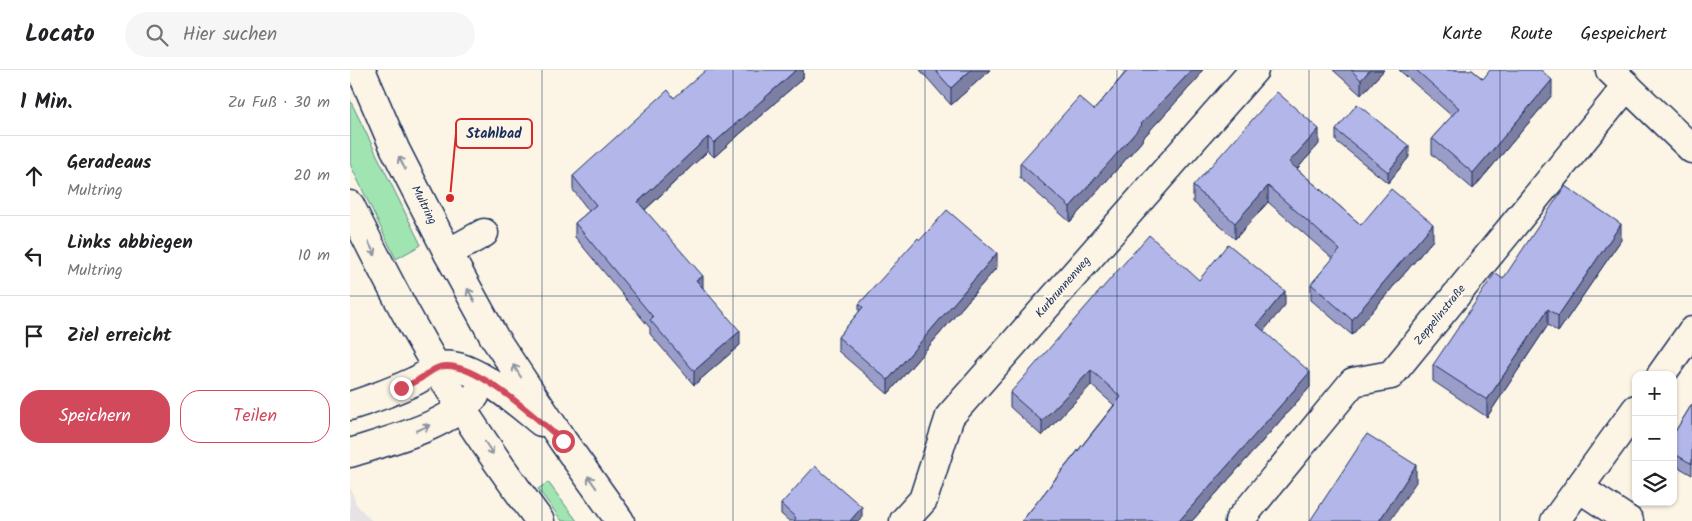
<!DOCTYPE html>
<html lang="de">
<head>
<meta charset="utf-8">
<style>
  :root { --surface:#fff; --page:#f6f6f6; --text:#202124; --muted:#757577; --line:#e0e0e0; --accent:#d1495b }
  body { margin:0; font-family:Kalam,sans-serif; background:var(--page); color:var(--text) }
  .controls { position:absolute; right:15px; bottom:15px; display:grid; overflow:hidden; border-radius:10px; box-shadow:0 1px 4px #0004 }
  .controls button { width:45px; height:45px; display:grid; place-items:center; padding:0; border:0; border-bottom:1px solid var(--line); background:var(--surface); color:var(--text); font:25px sans-serif }
  .stop { position:absolute; width:15px; height:15px; margin:-11px; border:4px solid #d1495b; border-radius:50%; background:#fff }
  .stop.end { background:#d1495b; border-color:#fff; box-shadow:0 1px 5px #0008 }
  .list { margin:0; padding:0; list-style:none }
  h2 { display:flex; justify-content:space-between; align-items:center; height:65px; margin:0; padding:0 20px; font-size:21px }
  h2 small { font-size:16px; font-weight:400; color:var(--muted) }
  .list li { display:grid; grid-template-columns:32px 1fr auto; gap:15px; align-items:center; box-sizing:border-box; height:80px; padding:0 20px; border-top:1px solid var(--line) }
  .list b { display:block; font-size:19px; white-space:nowrap }
  .list p { margin:0; font-size:16px; white-space:nowrap; color:var(--muted) }
  .list em { font-size:16px; font-style:normal; color:var(--muted) }
  .actions { display:flex; gap:10px; padding:15px 20px }
  .actions a { flex:1; padding:11px 0; border:1px solid var(--accent); border-radius:20px; text-align:center; font-size:18px; color:var(--accent) }
  .actions .main { background:var(--accent); color:#fff }
  .icon { flex:none; width:28px; height:28px; fill:none; stroke:currentColor; stroke-width:2; stroke-linecap:round; stroke-linejoin:round }
  .map { position:relative; flex:none; width:1342px; height:451px; overflow:hidden }
  header { display:flex; align-items:center; gap:30px; box-sizing:border-box; height:70px; padding:0 25px; background:var(--surface); border-bottom:1px solid var(--line) }
  header strong { font-size:24px }
  nav { display:flex; gap:28px; margin-inline-start:auto; font-size:18px }
  .search { width:350px; height:45px; background:var(--page); display:flex; align-items:center; gap:12px; box-sizing:border-box; padding:0 18px; border-radius:28px; color:var(--muted); font-size:19px }
  main { display:flex }
  aside { flex:1; background:var(--surface) }
  .map>svg:first-child { display:block }
  .built { fill:#e6e2e6 }
  .green { fill:#9fe4b1; stroke:#5d8a88 }
  .lines { fill:none; stroke-linecap:round; stroke-linejoin:round }
  .minor-casing { stroke:#1b2f5e; stroke-width:31 }
  .minor { stroke:#fcf5e5; stroke-width:28 }
  .wall { fill:#9a9dc8; stroke:#1b2f5e }
  .shaded-wall { fill:#7d7fa2; stroke:#1b2f5e }
  .building { fill:#b3b6e8; stroke:#1b2f5e }
  .oneway { stroke:#8c92a2 }
  .route { stroke:#d1495b; stroke-width:6 }
  .grid { fill:none; stroke:#1b2f5e; stroke-width:1; stroke-opacity:0.55 }
  .labels { text-anchor:middle; dominant-baseline:central; stroke-width:5; stroke-linejoin:round; paint-order:stroke }
  .street-label { font-size:12px; fill:#1b2f5e; stroke:#fcf5e5 }
  .leader { fill:none; stroke:#d62828; stroke-width:2 }
  .callout-dot { fill:#d62828; stroke:#fcf5e5; stroke-width:2 }
  .callout { fill:#fcf5e5; stroke:#d62828; stroke-width:2 }
  .callout-label { font-size:14px; text-anchor:middle; font-weight:bold; fill:#1b2f5e }
</style>
</head>
<body>
<header>
<strong>Locato</strong>
<div class="search"><svg class="icon" aria-label="search" viewBox="0 0 24 24"><circle cx="10" cy="10" r="6"/><path d="M15 15l6 6"/></svg>Hier suchen</div>
<nav><a>Karte</a><a>Route</a><a>Gespeichert</a></nav>
</header>
<main>
<aside>
<h2>1 Min.<small>Zu Fuß · 30 m</small></h2>
<ul class="list">
<li><svg class="icon" aria-label="ahead" viewBox="0 0 24 24"><path d="M12 20V5M6 11l6-6 6 6"/></svg><div><b>Geradeaus</b><p>Multring</p></div><em>20 m</em></li>
<li><svg class="icon" aria-label="left" viewBox="0 0 24 24"><path d="M17 20v-9H6M10 6l-5 5 5 5"/></svg><div><b>Links abbiegen</b><p>Multring</p></div><em>10 m</em></li>
<li><svg class="icon" aria-label="arrive" viewBox="0 0 24 24"><path d="M6 21V4h12l-3 4 3 4H6"/></svg><div><b>Ziel erreicht</b></div></li>
</ul>
<div class="actions"><a class="main">Speichern</a><a>Teilen</a></div>
</aside>
<div class="map">
<svg width="1342" height="451" viewBox="0 0 1342 451">
  <rect width="100%" height="100%" fill="#fcf5e5"/>
  <filter id="ink" filterUnits="userSpaceOnUse"><feTurbulence type="fractalNoise" baseFrequency=".02" numOctaves="2"/><feDisplacementMap in="SourceGraphic" scale="10" xChannelSelector="R" yChannelSelector="G"/><feConvolveMatrix kernelMatrix="1 2 1 2 8 2 1 2 1" color-interpolation-filters="sRGB"/></filter>
  <g filter="url(#ink)">
    <polygon class="built" points="0,416 6,434 22,451 0,451"/>
    <g class="green">
      <polygon points="0,30 71,175 46,189 0,94"/>
      <polygon points="198,412 227,451 212,451 188,419"/>
    </g>
    <g class="lines">
      <defs>
        <g id="minor">
          <polyline points="11,0 45,79 98,183 144,267 213,371 270,451"/>
          <polyline points="1260,0 1342,79"/>
          <path d="M0,135C27,190 55,244 86,296C117,350 153,401 190,451"/>
          <polyline points="98,183 134,163"/>
          <polyline points="1311,305 1342,261"/>
          <path d="M0,336C22,329 44,321 65,311C74,307 82,299 92,296C120,290 170,335 191,352"/>
          <path d="M0,383C40,370 96,357 125,326"/>
          <polyline points="1229,418 1279,451"/>
          <polyline points="554,451 573,430 600,346 904,0"/>
          <polyline points="889,451 1003,312 1041,305 1277,16"/>
          <polyline points="1205,451 1286,339"/>
        </g>
      </defs>
      <use href="#minor" class="minor-casing"/>
      <use href="#minor" class="minor"/>
    </g>
    <g class="wall">
      <polygon points="453,0 453,8 364,87 358,81 295,140 353,218 390,275 344,315 300,264 300,258 225,167 225,153 239,141 223,120 223,106 324,28"/>
      <polygon points="570,0 640,0 601,35"/>
      <polygon points="772,0 853,0 849,4 849,7 792,69 792,71 720,152 670,108 670,93 744,40 775,3"/>
      <polygon points="983,0 1034,0 1011,25"/>
      <polygon points="1049,0 1122,0 1133,9 1202,25 1123,119 1082,84 1082,68 1102,46"/>
      <polygon points="986,60 1059,87 1038,113 986,71"/>
      <polygon points="969,74 947,99 1011,155 1083,170 1002,265 961,230 961,214 983,189 918,132 885,169 843,132 843,116"/>
      <polygon points="570,170 647,197 538,324 488,281 488,267 509,242 509,234"/>
      <polygon points="1271,170 1208,262 1198,255 1137,347 1083,311 1083,295 1153,209"/>
      <polygon points="849,210 935,235 913,261 960,317 842,451 672,451 764,335 741,315 692,366 660,337 660,323"/>
      <polygon points="1342,334 1342,405 1323,394 1323,365"/>
      <polygon points="431,434 512,447 509,451 439,451 431,444"/>
    </g>
    <g class="shaded-wall">
      <polygon points="446,0 453,0 453,8 364,87 364,73"/>
      <polygon points="621,0 640,0 601,35 601,18"/>
      <polygon points="842,0 853,0 849,4 849,7 792,69 792,71 720,152 720,137 791,54"/>
      <polygon points="1020,0 1034,0 1011,25 1011,10"/>
      <polygon points="1202,10 1202,25 1123,119 1123,103"/>
      <polygon points="969,59 969,74 939,108 939,92"/>
      <polygon points="358,67 358,81 288,146 288,132"/>
      <polygon points="1059,76 1059,87 1038,113 1038,102"/>
      <polygon points="918,116 918,132 885,169 885,153"/>
      <polygon points="1083,154 1083,170 1002,265 1002,250"/>
      <polygon points="1271,154 1271,170 1208,262 1208,246"/>
      <polygon points="647,183 647,197 538,324 538,310"/>
      <polygon points="353,206 353,220 346,210"/>
      <polygon points="935,221 935,235 907,269 907,255"/>
      <polygon points="1198,239 1198,255 1137,347 1137,330"/>
      <polygon points="390,261 390,275 344,315 344,301"/>
      <polygon points="741,300 741,315 692,366 692,351"/>
      <polygon points="960,302 960,317 842,451 829,451"/>
      <polygon points="1066,395 1066,412 1040,451 1029,451"/>
      <polygon points="512,437 512,447 509,451 500,451"/>
    </g>
    <g class="building">
      <polygon points="356,0 446,0 364,73 358,67 288,132 353,206 346,210 390,261 344,301 300,250 303,247 225,153 246,135 223,106 318,20 324,28"/>
      <polygon points="585,0 621,0 601,18"/>
      <polygon points="778,0 842,0 791,54 792,55 720,137 670,93 729,27 744,40"/>
      <polygon points="1001,0 1020,0 1011,10"/>
      <polygon points="1066,0 1122,0 1133,9 1140,0 1191,0 1202,10 1123,103 1082,68 1109,38"/>
      <polygon points="927,22 969,59 939,92 1011,155 1041,119 1083,154 1002,250 961,214 990,180 918,116 885,153 843,116"/>
      <polygon points="1007,34 1059,76 1038,102 986,60"/>
      <polygon points="1215,116 1271,154 1208,246 1198,239 1137,330 1083,295 1145,203 1153,209"/>
      <polygon points="597,140 647,183 538,310 488,267 513,237 509,234 568,168 570,170"/>
      <polygon points="799,165 849,210 878,174 935,221 907,255 960,302 829,451 672,451 771,327 741,300 692,351 660,323"/>
      <polygon points="1342,334 1342,394 1323,383 1323,365"/>
      <polygon points="1017,364 1066,395 1029,451 960,451"/>
      <polygon points="465,396 512,437 500,451 444,451 446,448 431,434"/>
    </g>
    <defs><path id="oneway-shaft" d="M-6 0H5M1.5-3L5.5 0L1.5 3" fill="none" stroke-width="1.6" stroke-linecap="round" stroke-linejoin="round" transform="scale(1.25)"/></defs>
    <g class="oneway">
      <use href="#oneway-shaft" transform="translate(52 93) rotate(-117)"/>
      <use href="#oneway-shaft" transform="translate(22 179) rotate(63)"/>
      <use href="#oneway-shaft" transform="translate(121 225) rotate(-119)"/>
      <use href="#oneway-shaft" transform="translate(167 301) rotate(-123)"/>
      <use href="#oneway-shaft" transform="translate(73 358) rotate(-23)"/>
      <use href="#oneway-shaft" transform="translate(139 378) rotate(57)"/>
      <use href="#oneway-shaft" transform="translate(242 412) rotate(-125)"/>
    </g>
  </g>
  <g class="lines" filter="url(#ink)">
    <path class="route" d="M51,318C57,315 63,313 68,310C77,305 85,296 95,296C129,294 188,350 213,371"/>
  </g>
  <path class="grid" d="M192,0V451M383,0V451M575,0V451M767,0V451M959,0V451M1150,0V451M0,226H1342"/>
  <g class="labels">
    <g class="street-label">
      <text transform="translate(74 135) rotate(63)">Multring</text>
      <text transform="translate(713 217) rotate(-49)">Kurbrunnenweg</text>
      <text transform="translate(1090 245) rotate(-51)">Zeppelinstraße</text>
    </g>
  </g>
  <path class="leader" d="M100 128L106 63"/>
  <circle class="callout-dot" cx="100" cy="128" r="5"/>
  <rect class="callout" x="106" y="49" width="76" height="29" rx="5"/>
  <g class="callout-label">
    <text x="144" y="68">Stahlbad</text>
  </g>
</svg>
<div class="controls">
<button>+</button>
<button>−</button>
<button><svg class="icon" aria-label="layers" viewBox="0 0 24 24"><path d="M12 4l9 5-9 5-9-5zM3 14l9 5 9-5"/></svg></button>
</div>
<div class="stop" style="left:213px;top:371px"></div>
<div class="stop end" style="left:51px;top:318px"></div>
</div>
</main>
</body>
</html>
